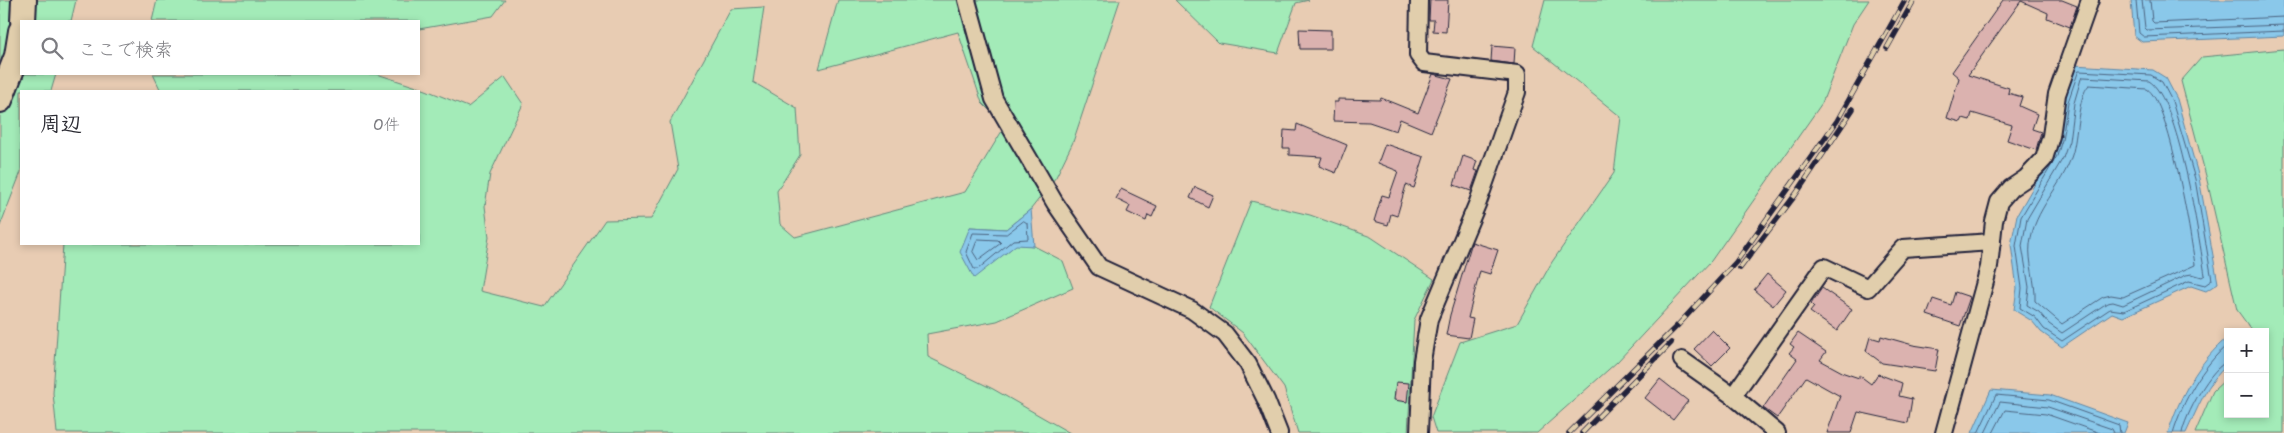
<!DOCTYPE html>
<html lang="ja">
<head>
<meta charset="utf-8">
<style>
  :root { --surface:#fff; --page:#f2f2f3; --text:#2b2b33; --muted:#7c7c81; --line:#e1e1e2 }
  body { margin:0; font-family:"Shantell Sans","Klee One",sans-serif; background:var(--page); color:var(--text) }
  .controls { position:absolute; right:15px; bottom:15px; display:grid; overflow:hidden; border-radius:0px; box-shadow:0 2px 8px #0003 }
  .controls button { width:45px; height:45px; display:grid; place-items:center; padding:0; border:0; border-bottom:1px solid var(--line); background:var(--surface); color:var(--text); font:25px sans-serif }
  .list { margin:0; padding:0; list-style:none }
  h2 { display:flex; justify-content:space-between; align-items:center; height:65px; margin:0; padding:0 20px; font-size:21px }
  h2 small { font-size:16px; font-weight:400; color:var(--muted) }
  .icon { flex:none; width:28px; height:28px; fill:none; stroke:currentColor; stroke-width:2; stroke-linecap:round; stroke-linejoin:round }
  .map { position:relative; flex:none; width:2284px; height:433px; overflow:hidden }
  .search { position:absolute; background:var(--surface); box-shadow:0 2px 8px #0003; left:20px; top:20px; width:400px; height:55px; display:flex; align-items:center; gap:12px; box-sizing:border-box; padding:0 18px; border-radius:0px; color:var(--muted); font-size:19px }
  .panel { position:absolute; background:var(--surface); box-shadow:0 2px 8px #0003; left:20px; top:90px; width:400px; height:155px; border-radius:0px }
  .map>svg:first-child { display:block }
  .green { fill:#a3ebb8; stroke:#62867a }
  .water { fill:#8ac8ea; stroke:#6086a4 }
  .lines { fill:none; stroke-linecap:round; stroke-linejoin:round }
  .shore { stroke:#4c6481; stroke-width:1 }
  .building { fill:#dbb2af; stroke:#22223b }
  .street-casing { stroke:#22223b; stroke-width:20 }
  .secondary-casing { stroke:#22223b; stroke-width:28 }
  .street { stroke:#e1ceac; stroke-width:16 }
  .secondary { stroke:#e1ceac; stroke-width:24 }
  .rail-casing { stroke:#22223b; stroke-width:5.5 }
  .rail { stroke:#e1ceac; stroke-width:4; stroke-dasharray:11; stroke-linecap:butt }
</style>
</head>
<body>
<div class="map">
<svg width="2284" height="433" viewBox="0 0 2284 433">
  <rect width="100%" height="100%" fill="#e8ccb3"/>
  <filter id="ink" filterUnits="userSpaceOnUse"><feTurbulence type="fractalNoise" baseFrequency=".02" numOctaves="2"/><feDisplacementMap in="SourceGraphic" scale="10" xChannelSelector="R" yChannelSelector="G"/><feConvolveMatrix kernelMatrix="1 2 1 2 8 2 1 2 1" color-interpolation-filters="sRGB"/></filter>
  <g filter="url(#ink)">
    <g class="green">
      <polygon points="0,0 76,0 71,21 21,21 21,74 56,74 51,91 21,91 21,172 0,226"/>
      <polygon points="157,0 505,0 493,16 419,29 419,21 152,21"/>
      <polygon points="838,0 1120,0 1073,142 1056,177 1031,209 1006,229 970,227 1005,254 1016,244 1034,246 1063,261 1073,288 997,321 927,334 928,357 993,389 1070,433 57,433 53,393 63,244 419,244 419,91 161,91 153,74 377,74 426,90 468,107 505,77 523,104 490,174 485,206 489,237 480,291 544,307 605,220 651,219 678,169 670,122 731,9 764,7 753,82 797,108 800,155 777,191 780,224 795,237 965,192 1005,126 982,103 958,32 819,69"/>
      <polygon points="1175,0 1309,0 1296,3 1278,53 1219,43"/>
      <polygon points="1545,0 1869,0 1853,24 1822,103 1711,261 1617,362 1537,433 1436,433 1431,417 1460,342 1517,324 1552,262 1614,173 1621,117 1533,46"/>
      <polygon points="2284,49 2284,433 2195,433 2213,391 2228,377 2228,414 2265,414 2265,332 2253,332 2237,310 2206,176 2181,81 2202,57"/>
      <polygon points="1251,201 1310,215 1371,237 1434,279 1414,320 1408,433 1298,433 1284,388 1243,333 1209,307"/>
    </g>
    <g class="water">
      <polygon points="2131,0 2284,0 2284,36 2142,42 2134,36"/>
      <polygon points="2074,65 2153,70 2166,78 2177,99 2199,178 2218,283 2206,291 2191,286 2123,317 2112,313 2062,347 2041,332 2032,321 2014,310 2017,288 2011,245 2017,215 2043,170"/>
      <polygon points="1031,209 1034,246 1016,245 974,278 960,252 970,227 1006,229"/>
      <path d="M2228,337V365C2207,381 2197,410 2186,433H2168C2179,397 2199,361 2228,337Z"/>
      <polygon points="1991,390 2050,395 2128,423 2124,433 1972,433"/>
    </g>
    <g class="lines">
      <g class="shore">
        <polyline points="2136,0 2139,33 2144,37 2284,31"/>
        <polyline points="2142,0 2145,28 2147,30 2284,25"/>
        <polyline points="2150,0 2152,21 2154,23 2284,17"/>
        <polygon points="2079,71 2151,75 2162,82 2172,101 2195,179 2212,280 2205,285 2189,281 2124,311 2110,309 2062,341 2044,329 2035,317 2020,308 2022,288 2016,246 2021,217 2057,156 2062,140 2068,102"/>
        <path d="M2084,77L2149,81C2179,99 2199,239 2205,275L2202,277L2192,274L2186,275L2123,305L2113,302L2107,303L2062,333L2049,324L2039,312L2027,305L2029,287L2022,246L2027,219L2063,158L2069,141L2074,103L2081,79Z"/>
        <path d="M2089,85L2147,89C2169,101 2191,235 2195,265L2123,297L2111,295L2103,297L2062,324L2035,301C2036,282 2028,262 2030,244C2034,209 2062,187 2072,155C2078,137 2077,97 2089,85Z"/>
        <polygon points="1024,221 1027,223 1028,239 1013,240 978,269 974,269 966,252 973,233 1006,234"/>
        <polygon points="978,239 998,240 1001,243 978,260 973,252"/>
        <polyline points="1978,433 1996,395 2049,400 2119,425 2120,433"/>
        <polyline points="1985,433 2000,402 2048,407 2112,429 2114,433"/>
        <polyline points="1993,433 2005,410 2046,414 2100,433"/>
        <path d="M2173,433C2183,400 2202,367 2228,344"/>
        <path d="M2182,433C2184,418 2212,364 2228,362"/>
      </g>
    </g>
    <g class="building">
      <polygon points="1430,0 1448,0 1446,32 1433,31 1434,20 1429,20"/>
      <polygon points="2003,0 2062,0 2077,6 2070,27 2047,18 2048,13 2021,1 1968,75 2009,88 2008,93 2022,97 2019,106 2037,114 2032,129 2041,132 2036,150 2007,140 2012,125 1972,113 1970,120 1963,118 1961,122 1947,118 1959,78 1952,72"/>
      <polygon points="1299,29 1331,30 1331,49 1300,49"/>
      <polygon points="1492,46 1515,48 1514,64 1491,61"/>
      <polygon points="1433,74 1452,79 1431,132 1400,119 1396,131 1369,122 1333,121 1334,102 1338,102 1338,99 1380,100 1381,98 1418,113"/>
      <polygon points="1297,124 1347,145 1336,173 1319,166 1322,157 1289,155 1289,148 1283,148 1284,130 1296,131"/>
      <polygon points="1385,144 1424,157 1414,188 1406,185 1397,216 1391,214 1388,225 1374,221 1382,195 1389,197 1398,171 1378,163"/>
      <polygon points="1463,156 1477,161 1474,170 1478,171 1471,191 1454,185"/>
      <polygon points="1195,187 1213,195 1208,207 1190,198"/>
      <polygon points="1121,189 1157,206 1152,217 1148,215 1146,221 1127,212 1130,206 1116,199"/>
      <polygon points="1472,242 1498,250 1490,274 1480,271 1468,318 1473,319 1469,338 1446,335 1450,315"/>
      <polygon points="1767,274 1786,290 1773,306 1754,290"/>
      <polygon points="1822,288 1852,309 1837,331 1810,312 1814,307 1811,304"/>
      <polygon points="1955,292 1970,297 1960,326 1927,315 1933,299 1951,305"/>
      <polygon points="1712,330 1730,348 1712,366 1694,349"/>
      <polygon points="1798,333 1826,352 1820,360 1844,373 1859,378 1859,375 1871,384 1878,374 1902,383 1899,396 1912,399 1908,423 1858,412 1851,433 1827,433 1840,396 1806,377 1777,418 1766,410 1763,408 1797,359 1789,353 1794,347 1790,344"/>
      <polygon points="1881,336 1913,345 1939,349 1935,371 1882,363 1866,351 1870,337 1880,340"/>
      <polygon points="1660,379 1688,401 1673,420 1645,398"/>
      <polygon points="1396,382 1409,383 1407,402 1394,400"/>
    </g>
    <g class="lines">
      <defs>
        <g id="street">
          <polyline points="967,0 994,99 1055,203 1099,267 1192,310 1225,334 1248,364 1266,400 1279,433"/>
          <polyline points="1682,360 1733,396 1777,433"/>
          <polyline points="1733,396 1824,267 1868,288 1903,248 1992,242"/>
          <polyline points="1419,433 1422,361 1429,319 1478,202 1517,92 1517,74 1424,63 1418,55 1419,0"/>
          <polyline points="1944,433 1989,267 1994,221 1999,202 2011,188 2026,178 2044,159 2051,136 2057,94 2090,0"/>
        </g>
        <g id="secondary">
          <polyline points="23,21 24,0"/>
          <polyline points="0,100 17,56 21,31"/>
        </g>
      </defs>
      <use href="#street" class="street-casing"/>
      <use href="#secondary" class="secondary-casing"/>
      <use href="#street" class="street"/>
      <use href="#secondary" class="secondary"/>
      <defs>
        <g id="rail">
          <polyline points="1887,48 1914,0"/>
          <polyline points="1740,268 1796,194 1853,109"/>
          <polyline points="1569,433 1679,324 1736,262 1837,121 1905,0"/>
          <polyline points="1582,433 1671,343"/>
        </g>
      </defs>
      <use href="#rail" class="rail-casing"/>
      <use href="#rail" class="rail"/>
    </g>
  </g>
</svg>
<div class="controls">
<button>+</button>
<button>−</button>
</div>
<div class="search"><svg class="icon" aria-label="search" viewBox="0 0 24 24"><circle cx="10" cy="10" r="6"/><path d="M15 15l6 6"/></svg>ここで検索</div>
<section class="panel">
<h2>周辺<small>0件</small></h2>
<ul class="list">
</ul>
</section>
</div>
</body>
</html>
